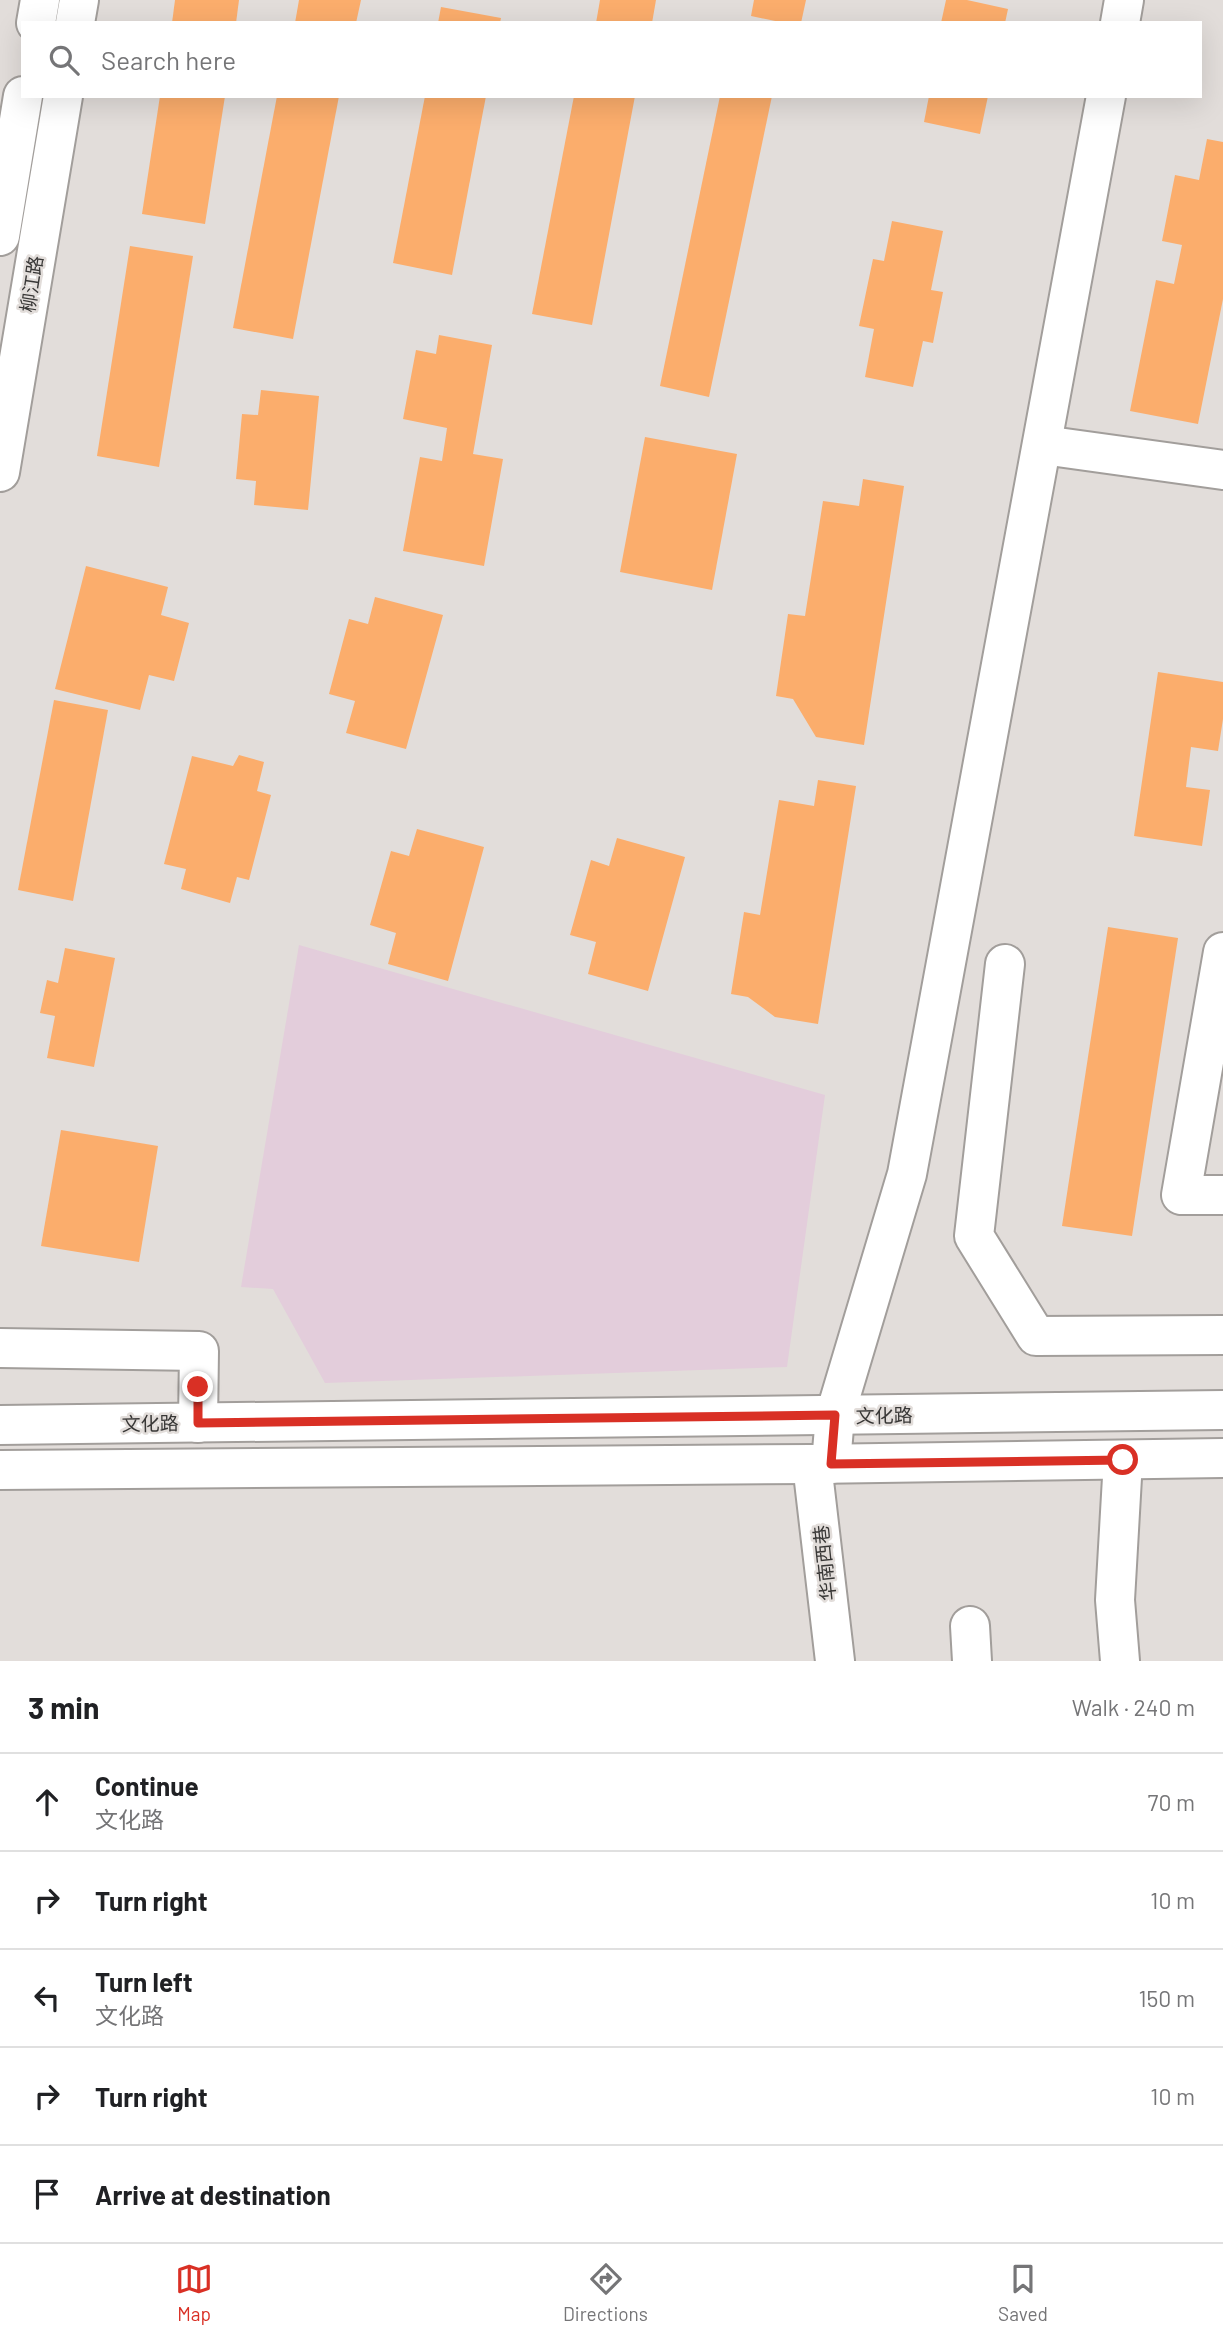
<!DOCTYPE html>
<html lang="en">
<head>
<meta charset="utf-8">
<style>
  :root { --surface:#fff; --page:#f2f2f2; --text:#202124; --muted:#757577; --line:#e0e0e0; --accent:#d93025 }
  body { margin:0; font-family:Barlow,"Noto Sans SC",sans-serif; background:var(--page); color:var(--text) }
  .stop { position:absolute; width:21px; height:21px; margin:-16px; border:5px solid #d93025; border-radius:50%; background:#fff }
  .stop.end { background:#d93025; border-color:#fff; box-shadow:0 2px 7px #0008 }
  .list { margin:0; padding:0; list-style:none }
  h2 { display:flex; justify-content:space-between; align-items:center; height:91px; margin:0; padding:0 28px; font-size:30px }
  h2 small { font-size:23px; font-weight:400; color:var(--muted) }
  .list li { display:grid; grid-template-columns:46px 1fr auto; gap:21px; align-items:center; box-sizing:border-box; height:98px; padding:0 28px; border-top:2px solid var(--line) }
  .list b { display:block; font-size:26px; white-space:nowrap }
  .list p { margin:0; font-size:23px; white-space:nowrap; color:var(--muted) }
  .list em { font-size:23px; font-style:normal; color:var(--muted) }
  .icon { flex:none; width:38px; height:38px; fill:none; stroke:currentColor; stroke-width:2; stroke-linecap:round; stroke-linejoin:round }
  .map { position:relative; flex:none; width:1223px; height:1661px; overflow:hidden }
  .search { position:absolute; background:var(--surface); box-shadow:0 7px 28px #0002; left:21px; right:21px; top:21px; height:77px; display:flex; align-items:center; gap:18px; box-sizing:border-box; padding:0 24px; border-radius:0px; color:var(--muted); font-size:26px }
  .sheet { height:581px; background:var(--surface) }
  nav { display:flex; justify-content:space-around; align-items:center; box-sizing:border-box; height:98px; border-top:2px solid var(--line); background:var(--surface); font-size:19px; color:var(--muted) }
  nav a { display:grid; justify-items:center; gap:4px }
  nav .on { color:var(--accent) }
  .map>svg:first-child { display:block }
  .commercial { fill:#e3cddb }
  .building { fill:#fbad6c }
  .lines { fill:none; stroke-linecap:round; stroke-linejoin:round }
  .minor-casing { stroke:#a29e9b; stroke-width:42 }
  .minor { stroke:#fff; stroke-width:38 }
  .route { stroke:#d93025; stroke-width:9 }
  .labels { text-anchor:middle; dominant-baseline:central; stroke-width:5; stroke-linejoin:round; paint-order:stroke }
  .street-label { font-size:19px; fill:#383736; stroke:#e2ddda }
</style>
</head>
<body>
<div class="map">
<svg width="1223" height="1661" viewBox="0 0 1223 1661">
  <rect width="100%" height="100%" fill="#e2ddda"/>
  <polygon class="commercial" points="299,945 825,1095 787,1367 325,1383 273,1289 241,1287"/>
  <g class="building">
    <polygon points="175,0 239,0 236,23 172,23"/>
    <polygon points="299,0 361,0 356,23 295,23"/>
    <polygon points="600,0 656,0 652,23 596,23"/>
    <polygon points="754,0 806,0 801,23 785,23 751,16"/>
    <polygon points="946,0 967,0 1008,9 1005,23 941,23"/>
    <polygon points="441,7 501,18 500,23 438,23"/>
    <polygon points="160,96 225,96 205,224 142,214"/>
    <polygon points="277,96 339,96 293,339 233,328"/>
    <polygon points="425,96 486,96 452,275 393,263"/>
    <polygon points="574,96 635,96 592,325 532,314"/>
    <polygon points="720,96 772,96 709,397 660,386"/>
    <polygon points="929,96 988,96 980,134 924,122"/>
    <polygon points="1207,139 1223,142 1223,299 1198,424 1130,411 1156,280 1174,284 1182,245 1162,241 1175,175 1199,180"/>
    <polygon points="892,221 943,231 931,290 943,292 933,343 923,341 913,387 865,377 874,329 859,326 873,259 884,261"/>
    <polygon points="130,246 193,256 159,467 97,456"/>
    <polygon points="439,335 492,345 473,454 503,459 484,566 403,551 420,457 442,461 447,428 403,419 416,350 436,354"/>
    <polygon points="261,390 319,396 308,510 254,505 256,481 236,479 242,414 258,415"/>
    <polygon points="645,437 737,454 712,590 620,572"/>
    <polygon points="863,479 904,486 864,745 816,737 793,699 776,696 788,614 805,616 823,501 859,506"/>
    <polygon points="86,566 168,587 161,615 189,623 174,681 149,675 140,710 55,689"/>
    <polygon points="375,597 443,615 406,749 346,733 355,701 329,694 349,619 368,624"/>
    <polygon points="1158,672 1223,682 1223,719 1218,751 1191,747 1186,787 1210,790 1202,846 1134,836"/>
    <polygon points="54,700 108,710 73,901 18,890"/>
    <polygon points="239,755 264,762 257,791 271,795 249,880 237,877 230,903 181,889 186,869 164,864 192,756 233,766"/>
    <polygon points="818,780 856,786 818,1024 775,1017 748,997 731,994 744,912 760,915 779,800 814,806"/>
    <polygon points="417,829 484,847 448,981 388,964 396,933 370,925 391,851 409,856"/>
    <polygon points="617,838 685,857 648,991 588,974 596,942 570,935 591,860 609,866"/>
    <polygon points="1108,927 1178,938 1132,1236 1062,1226"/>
    <polygon points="65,948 115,958 94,1067 47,1058 55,1016 40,1013 47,980 58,983"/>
    <polygon points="61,1130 158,1146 139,1262 41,1246"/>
  </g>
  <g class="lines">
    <defs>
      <g id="minor">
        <polyline points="36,23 40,0"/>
        <polyline points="75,23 79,0"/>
        <polyline points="1120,23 1124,0"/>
        <polyline points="0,236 23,96"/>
        <polyline points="1043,445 1223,470"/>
        <polyline points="0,472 63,96"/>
        <polyline points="1223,952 1181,1195 1223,1195"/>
        <polyline points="1005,964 974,1236 1036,1336 1223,1335"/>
        <polyline points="0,1348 199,1351 198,1423"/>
        <polyline points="0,1425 1223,1410"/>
        <polyline points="812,1464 835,1661"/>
        <polyline points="831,1464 835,1415 907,1174 1106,96"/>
        <polyline points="0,1470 812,1464 1223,1458"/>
        <polyline points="970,1626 972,1661"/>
        <polyline points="1120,1661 1115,1600 1123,1460"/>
      </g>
    </defs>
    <use href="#minor" class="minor-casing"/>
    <use href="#minor" class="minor"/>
  </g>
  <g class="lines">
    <polyline class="route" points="198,1387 198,1423 835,1415 831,1464 1123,1460"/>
  </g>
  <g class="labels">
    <g class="street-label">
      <text transform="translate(31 284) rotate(-81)">柳江路</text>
      <text transform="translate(884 1415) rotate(-1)">文化路</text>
      <text transform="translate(150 1423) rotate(-1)">文化路</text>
      <text transform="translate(824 1563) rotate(-96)">华南西巷</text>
    </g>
  </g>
</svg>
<div class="stop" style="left:1123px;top:1460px"></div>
<div class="stop end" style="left:198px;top:1387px"></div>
<div class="search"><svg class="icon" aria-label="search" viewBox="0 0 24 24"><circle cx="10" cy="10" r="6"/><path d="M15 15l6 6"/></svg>Search here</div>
</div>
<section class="sheet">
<h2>3 min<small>Walk · 240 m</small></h2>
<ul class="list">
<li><svg class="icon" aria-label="ahead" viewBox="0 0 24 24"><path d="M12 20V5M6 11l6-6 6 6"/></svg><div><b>Continue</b><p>文化路</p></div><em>70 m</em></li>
<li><svg class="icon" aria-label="right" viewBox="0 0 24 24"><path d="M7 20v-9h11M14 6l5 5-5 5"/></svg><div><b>Turn right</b></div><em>10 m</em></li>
<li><svg class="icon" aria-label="left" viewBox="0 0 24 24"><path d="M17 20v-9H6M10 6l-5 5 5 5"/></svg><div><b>Turn left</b><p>文化路</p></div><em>150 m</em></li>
<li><svg class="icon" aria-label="right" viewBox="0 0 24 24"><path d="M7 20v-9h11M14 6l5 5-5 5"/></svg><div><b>Turn right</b></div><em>10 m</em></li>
<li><svg class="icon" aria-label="arrive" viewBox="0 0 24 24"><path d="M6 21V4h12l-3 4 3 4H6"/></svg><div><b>Arrive at destination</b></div></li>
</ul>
</section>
<nav>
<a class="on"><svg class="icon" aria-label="map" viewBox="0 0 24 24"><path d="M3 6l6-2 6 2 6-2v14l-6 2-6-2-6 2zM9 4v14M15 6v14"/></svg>Map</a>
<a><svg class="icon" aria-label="directions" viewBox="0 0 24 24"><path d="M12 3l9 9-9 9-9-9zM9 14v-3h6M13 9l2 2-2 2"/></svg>Directions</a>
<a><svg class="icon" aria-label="saved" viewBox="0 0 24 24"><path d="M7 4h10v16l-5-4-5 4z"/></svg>Saved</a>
</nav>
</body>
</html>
